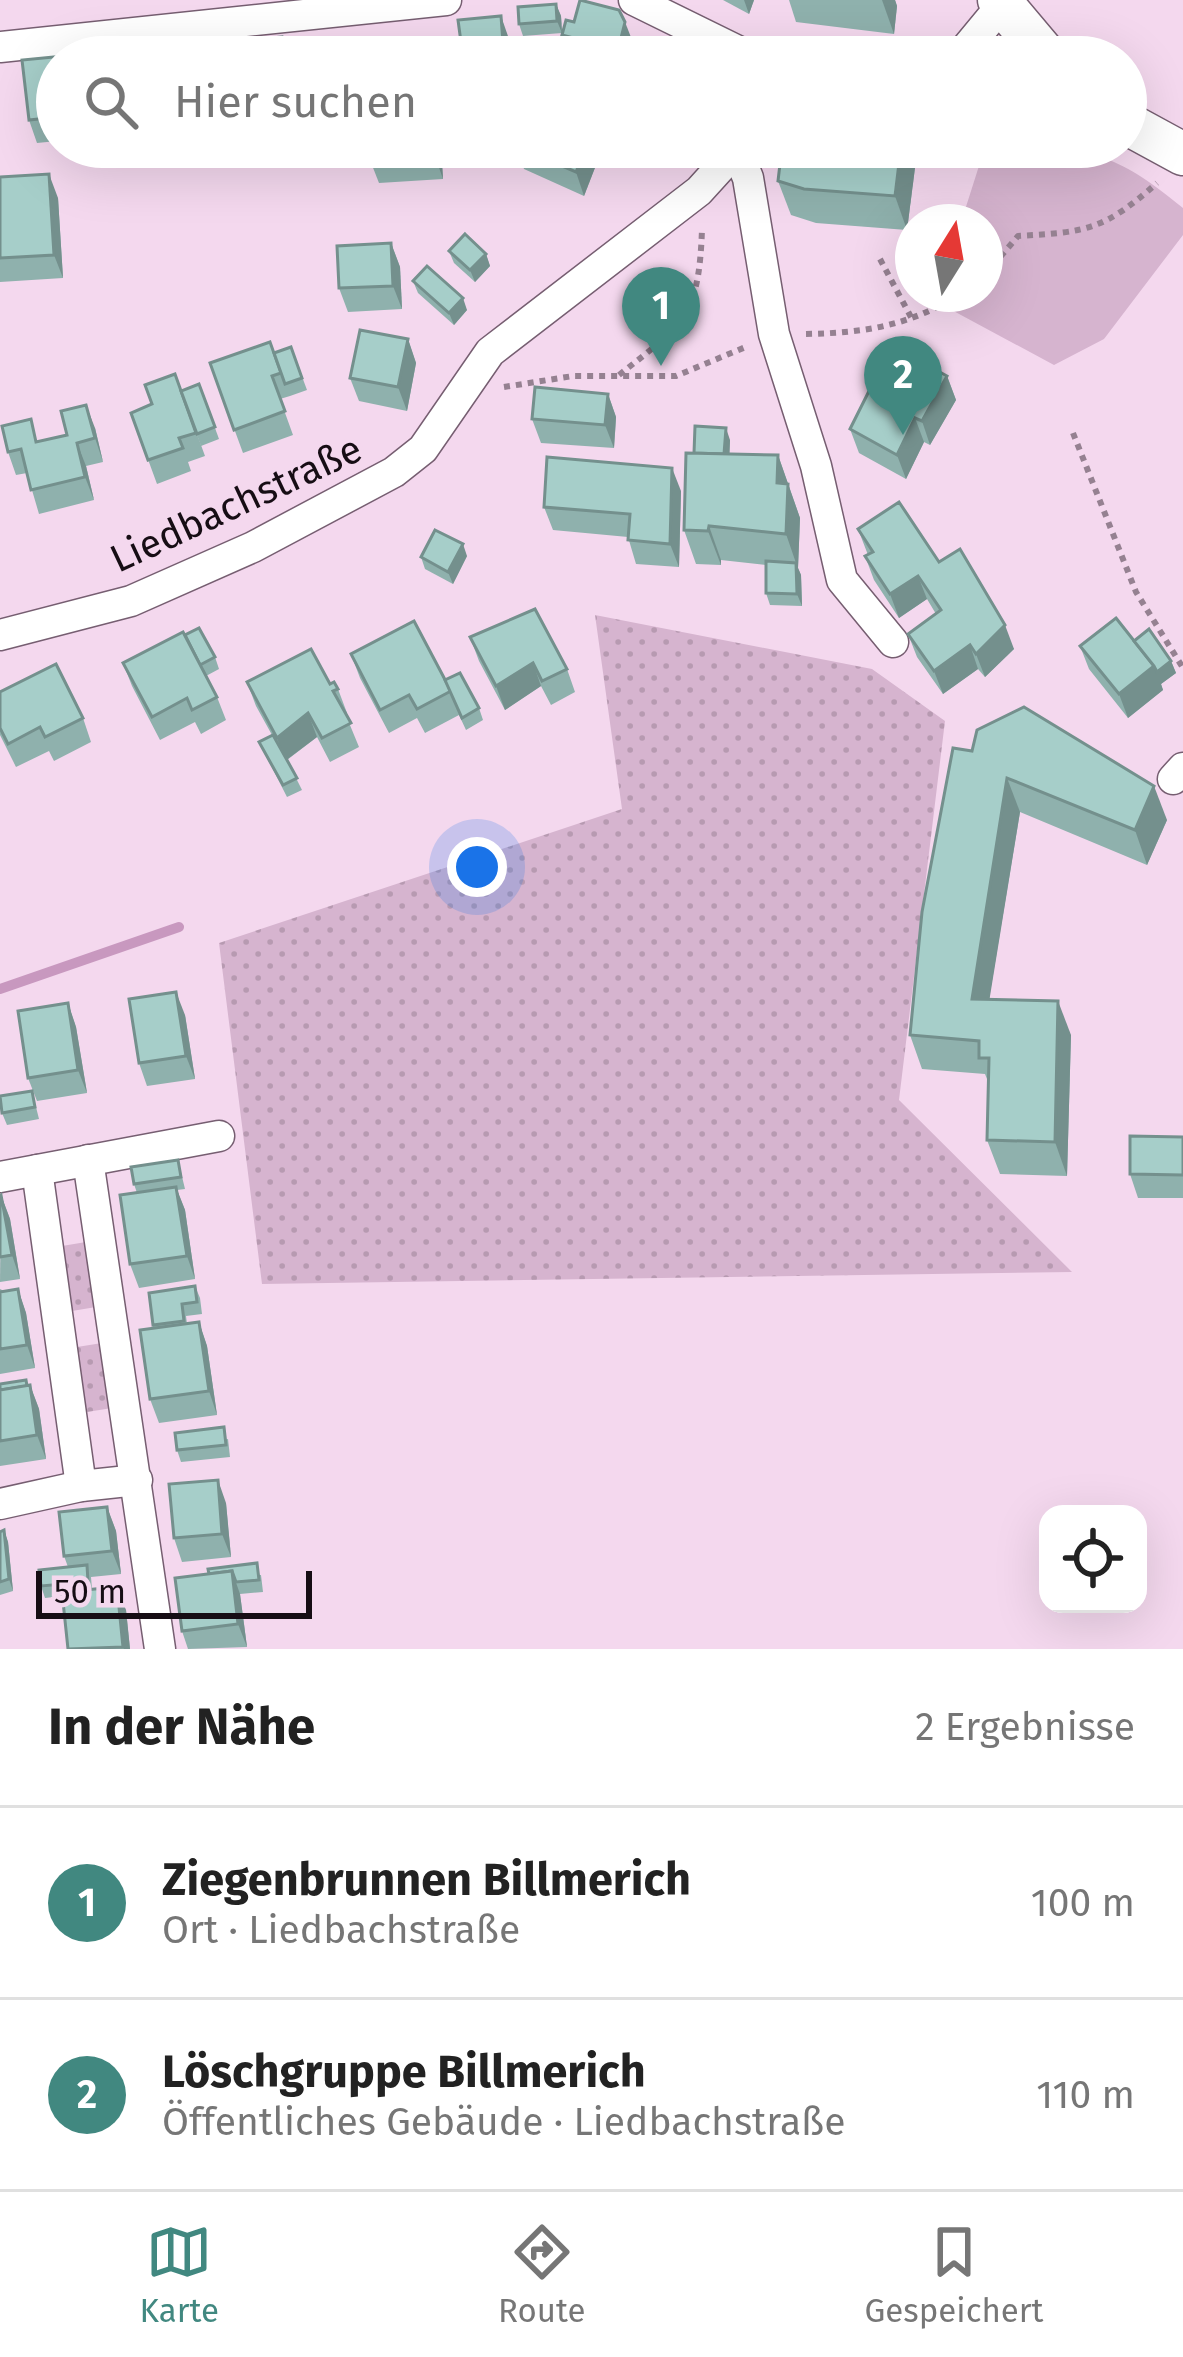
<!DOCTYPE html>
<html lang="de">
<head>
<meta charset="utf-8">
<style>
  :root { --surface:#fff; --page:#f6f6f6; --text:#222; --muted:#767676; --line:#e0e0e0; --accent:#418880 }
  body { margin:0; font-family:"Fira Sans",sans-serif; background:var(--page); color:var(--text) }
  .controls { position:absolute; right:36px; bottom:36px; display:grid; overflow:hidden; border-radius:24px; box-shadow:0 12px 48px #0002 }
  .controls button { width:108px; height:108px; display:grid; place-items:center; padding:0; border:0; border-bottom:3px solid var(--line); background:var(--surface); color:var(--text); font:60px sans-serif }
  .compass { position:absolute; left:895px; top:204px; width:108px; height:108px; border-radius:50%; background:var(--surface); box-shadow:0 12px 48px #0002; rotate:11deg }
  .scale { position:absolute; left:36px; bottom:30px; width:276px; box-sizing:border-box; padding-left:12px; border:6px solid #160d14; border-top:0; font-size:33px; line-height:42px; white-space:nowrap; color:#160d14; -webkit-text-stroke:9px #f4d8ee; paint-order:stroke }
  .you { position:absolute; left:477px; top:867px; width:42px; height:42px; margin:-30px; border:9px solid #fff; border-radius:50%; background:#1a73e8; box-shadow:0 0 0 18px #1a73e833 }
  .badge { display:grid; place-items:center; width:78px; height:78px; border-radius:50%; background:var(--accent); color:#fff; font-size:39px; font-weight:700 }
  .pin { position:absolute; translate:-50% -99px; filter:drop-shadow(0 3px 6px #0008) }
  .pin::after { content:''; position:absolute; top:63px; width:42px; height:36px; background:inherit; clip-path:polygon(0 0,100% 0,50% 100%) }
  .list { margin:0; padding:0; list-style:none }
  h2 { display:flex; justify-content:space-between; align-items:center; height:156px; margin:0; padding:0 48px; font-size:51px }
  h2 small { font-size:39px; font-weight:400; color:var(--muted) }
  .list li { display:grid; grid-template-columns:78px 1fr auto; gap:36px; align-items:center; box-sizing:border-box; height:192px; padding:0 48px; border-top:3px solid var(--line) }
  .list b { display:block; font-size:45px; white-space:nowrap }
  .list p { margin:0; font-size:39px; white-space:nowrap; color:var(--muted) }
  .list em { font-size:39px; font-style:normal; color:var(--muted) }
  .icon { flex:none; width:66px; height:66px; fill:none; stroke:currentColor; stroke-width:2; stroke-linecap:round; stroke-linejoin:round }
  .map { position:relative; flex:none; width:1183px; height:1649px; overflow:hidden }
  .search { position:absolute; background:var(--surface); box-shadow:0 12px 48px #0002; left:36px; right:36px; top:36px; height:132px; display:flex; align-items:center; gap:30px; box-sizing:border-box; padding:0 42px; border-radius:66px; color:var(--muted); font-size:45px }
  .sheet { height:540px; background:var(--surface) }
  nav { display:flex; justify-content:space-around; align-items:center; box-sizing:border-box; height:168px; border-top:3px solid var(--line); background:var(--surface); font-size:33px; color:var(--muted) }
  nav a { display:grid; justify-items:center; gap:6px }
  nav .on { color:var(--accent) }
  .map>svg:first-child { display:block }
  .grass { fill:url(#grass-dots) }
  .park { fill:#d6b4cf }
  .lines { fill:none; stroke-linecap:round; stroke-linejoin:round }
  .stream { stroke:#c898bf; stroke-width:10 }
  .street-casing { stroke:#765e71; stroke-width:33 }
  .secondary-casing { stroke:#765e71; stroke-width:45 }
  .path { stroke:#958191; stroke-width:6; stroke-dasharray:6 6; stroke-linecap:butt }
  .street { stroke:#fff; stroke-width:30 }
  .secondary { stroke:#fff; stroke-width:42 }
  .wall { fill:#8fb1ad }
  .shaded-wall { fill:#74908d }
  .building { fill:#a6cec9; stroke:#74908d; stroke-width:3 }
  .labels { text-anchor:middle; dominant-baseline:central; stroke-width:9; stroke-linejoin:round; paint-order:stroke }
  .street-label { font-size:39px; fill:#160d14; stroke:#f4d8ee }
</style>
</head>
<body>
<div class="map">
<svg width="1183" height="1649" viewBox="0 0 1183 1649">
  <defs>
    <pattern id="grass-dots" width="8" height="8" patternUnits="userSpaceOnUse" patternTransform="scale(3)"><rect width="8" height="8" fill="#d6b4cf"/><path d="M2 2h.1M6 6h.1" fill="none" stroke="#b79ab1" stroke-width="1.8" stroke-linecap="round"/></pattern>
  </defs>
  <rect width="100%" height="100%" fill="#f4d8ee"/>
  <g class="grass">
    <polygon points="595,615 872,669 945,721 899,1100 1072,1272 262,1284 219,943 622,809"/>
    <polygon points="86,1242 96,1307 72,1311 62,1246"/>
    <polygon points="102,1343 112,1408 87,1412 77,1347"/>
  </g>
  <path class="park" d="M985,147C1079,147 1107,145 1183,208V235L1104,339L1054,365L922,294H985V222H952L964,213Z"/>
  <g class="lines">
    <polyline class="stream" points="0,989 179,927"/>
    <defs>
      <g id="street">
        <polyline points="634,0 750,57"/>
        <polyline points="0,47 446,0"/>
        <polyline points="959,57 1002,5"/>
        <polyline points="737,151 748,178 774,334 816,466 842,580 893,642"/>
        <polyline points="0,635 131,601 253,547 394,472 423,449 490,352 699,191 739,147"/>
        <polyline points="1173,779 1183,768"/>
        <polyline points="88,1160 160,1649"/>
        <polyline points="37,1170 81,1486"/>
        <polyline points="0,1177 219,1136"/>
        <polyline points="0,1504 81,1486 137,1480"/>
      </g>
      <g id="secondary">
        <polyline points="999,0 1047,57"/>
        <polyline points="1126,123 1183,154"/>
      </g>
    </defs>
    <use href="#street" class="street-casing"/>
    <use href="#secondary" class="secondary-casing"/>
    <g class="path">
      <polyline points="880,259 912,319"/>
      <path d="M985,275L1018,236C1087,232 1104,230 1157,183"/>
      <path d="M806,334C862,333 911,326 959,294"/>
      <path d="M619,375C683,324 699,318 702,229"/>
      <polyline points="504,387 573,376 676,376 748,346"/>
      <polyline points="1073,433 1136,592 1183,668"/>
    </g>
    <use href="#street" class="street"/>
    <use href="#secondary" class="secondary"/>
  </g>
  <g class="wall">
    <polygon points="723,0 754,0 749,14"/>
    <polygon points="789,0 895,0 897,6 894,34 796,22"/>
    <polygon points="556,4 561,16 562,33 523,36 519,24"/>
    <polygon points="57,57 57,141 37,143 29,120"/>
    <polygon points="369,147 441,147 443,179 379,183 370,160"/>
    <polygon points="516,147 603,147 584,196 524,169"/>
    <polygon points="782,147 912,147 916,160 907,230 816,223 791,215 778,181"/>
    <polygon points="0,177 58,198 63,278 0,282"/>
    <polygon points="391,243 400,267 402,309 348,312 339,288"/>
    <polygon points="449,251 486,254 490,266 475,282 454,263"/>
    <polygon points="413,281 467,310 454,325 418,293"/>
    <polygon points="408,339 416,363 407,411 359,401 350,378"/>
    <polygon points="291,347 307,390 290,396 288,390 290,396 280,399 293,435 243,453 210,363 274,353"/>
    <polygon points="900,372 947,376 956,400 930,445 924,442 906,479 859,453 850,429"/>
    <polygon points="175,374 205,456 188,462 191,471 157,484 131,413 152,404"/>
    <polygon points="199,384 219,439 201,446 181,391"/>
    <polygon points="608,394 616,417 614,448 541,443 532,419"/>
    <polygon points="95,428 103,462 86,466 94,500 39,514 27,473 16,475 8,452 39,441"/>
    <polygon points="730,440 729,454 778,455 800,518 798,568 801,575 802,606 770,605 766,593 766,565 721,560 721,565 696,564 684,530 694,453"/>
    <polygon points="681,491 679,567 636,564 628,537 553,530 544,507"/>
    <polygon points="858,529 939,562 1014,649 985,677 978,669 943,694 917,657 908,634 936,614 927,599 899,618 874,580 865,556 868,555"/>
    <polygon points="467,556 453,584 425,569 421,557"/>
    <polygon points="185,635 215,657 219,669 206,676 217,697 226,720 201,734 195,722 160,740 132,686 123,663"/>
    <polygon points="470,637 567,669 575,692 551,705 541,686 505,710 479,661"/>
    <polygon points="1134,641 1171,661 1176,673 1161,684 1163,690 1128,718 1089,669 1080,646"/>
    <polygon points="351,654 445,680 479,708 483,720 466,730 459,715 425,733 417,718 389,733 360,678"/>
    <polygon points="247,682 330,684 338,689 347,713 345,713 359,747 330,762 317,737 287,760 302,790 287,797 259,742 272,735 256,706"/>
    <polygon points="0,692 83,718 91,742 54,761 49,751 16,767 0,735"/>
    <polygon points="953,748 1167,820 1147,865 1020,812 989,999 1071,1035 1067,1176 1000,1174 987,1140 989,1084 985,1074 922,1069 910,1035"/>
    <polygon points="68,1003 76,1027 87,1093 37,1101 28,1078"/>
    <polygon points="185,1015 195,1079 147,1086 139,1063"/>
    <polygon points="32,1091 39,1119 7,1125 2,1113"/>
    <polygon points="1183,1137 1183,1198 1138,1198 1130,1174"/>
    <polygon points="178,1160 185,1189 177,1190 185,1210 195,1279 139,1288 130,1264 137,1193 134,1184"/>
    <polygon points="1,1195 10,1219 20,1279 0,1282"/>
    <polygon points="195,1286 200,1298 202,1314 186,1316 187,1324 199,1322 207,1346 217,1415 159,1423 150,1399 153,1325"/>
    <polygon points="0,1289 4,1291 18,1289 26,1313 35,1368 0,1374"/>
    <polygon points="0,1384 30,1385 39,1409 46,1459 0,1466"/>
    <polygon points="228,1439 230,1457 181,1462 177,1450"/>
    <polygon points="226,1503 231,1557 182,1562 174,1538"/>
    <polygon points="107,1507 116,1531 121,1574 91,1577 92,1589 126,1610 130,1649 68,1649 63,1596 45,1598 41,1586 68,1567 64,1556"/>
    <polygon points="4,1530 8,1542 13,1591 0,1595 0,1532"/>
    <polygon points="261,1575 263,1592 240,1594 247,1647 188,1649 182,1631 175,1578"/>
  </g>
  <g class="shaded-wall">
    <polygon points="744,0 754,0 749,14"/>
    <polygon points="882,0 895,0 897,6 894,34"/>
    <polygon points="556,4 561,16 562,33 557,21"/>
    <polygon points="501,16 509,39 510,57 504,57"/>
    <polygon points="625,22 634,45 631,57 619,46"/>
    <polygon points="434,147 441,147 443,179 435,156"/>
    <polygon points="586,147 603,147 584,196 576,172"/>
    <polygon points="901,147 912,147 916,160 907,230 895,196"/>
    <polygon points="49,174 58,198 63,278 54,255"/>
    <polygon points="391,243 400,267 402,309 393,286"/>
    <polygon points="486,254 490,266 475,282 470,270"/>
    <polygon points="463,298 467,310 454,325 449,313"/>
    <polygon points="408,339 416,363 407,411 398,387"/>
    <polygon points="947,376 956,400 930,445 922,421"/>
    <polygon points="608,394 616,417 614,448 605,425"/>
    <polygon points="86,405 95,428 103,462 95,438"/>
    <polygon points="915,418 924,442 906,479 897,455"/>
    <polygon points="726,428 730,440 729,471 724,459"/>
    <polygon points="77,443 86,466 94,500 85,477"/>
    <polygon points="778,455 800,518 798,568 801,575 802,606 797,594 796,563 786,534 777,483"/>
    <polygon points="672,468 681,491 679,567 670,544"/>
    <polygon points="709,526 721,560 721,565 708,531"/>
    <polygon points="463,544 467,556 453,584 448,572"/>
    <polygon points="918,576 927,599 899,618 890,594"/>
    <polygon points="1005,625 1014,649 985,677 976,654"/>
    <polygon points="970,645 978,669 943,694 934,671"/>
    <polygon points="1171,661 1176,673 1161,684 1163,690 1128,718 1119,694 1154,666"/>
    <polygon points="533,663 541,686 505,710 496,686"/>
    <polygon points="308,713 317,737 285,761 277,738"/>
    <polygon points="1007,778 1020,812 984,1033 972,999"/>
    <polygon points="1154,786 1167,820 1147,865 1135,830"/>
    <polygon points="176,992 185,1015 195,1079 186,1056"/>
    <polygon points="1058,1001 1071,1035 1067,1176 1055,1142"/>
    <polygon points="68,1003 76,1027 87,1093 78,1070"/>
    <polygon points="176,1187 185,1210 195,1279 187,1256"/>
    <polygon points="1,1195 10,1219 20,1279 12,1255"/>
    <polygon points="18,1289 26,1313 35,1368 27,1345"/>
    <polygon points="199,1322 207,1346 217,1415 209,1391"/>
    <polygon points="30,1385 39,1409 46,1459 37,1435"/>
    <polygon points="218,1480 226,1503 231,1557 222,1534"/>
    <polygon points="107,1507 116,1531 121,1574 112,1551"/>
    <polygon points="4,1530 8,1542 13,1591 9,1579"/>
    <polygon points="232,1571 240,1594 247,1647 238,1624"/>
    <polygon points="117,1587 126,1610 130,1649 124,1649 123,1647"/>
  </g>
  <g class="building">
    <polygon points="580,0 619,10 625,22 619,46 661,57 573,57 565,55 570,37 562,35 566,20 574,22"/>
    <polygon points="556,4 557,21 519,24 518,7"/>
    <polygon points="501,16 504,57 463,57 458,20"/>
    <polygon points="282,37 285,57 221,57 219,44"/>
    <polygon points="177,47 178,57 127,57"/>
    <polygon points="64,56 57,57 57,117 29,120 22,60"/>
    <polygon points="369,147 434,147 435,156 370,160"/>
    <polygon points="518,147 586,147 576,172"/>
    <polygon points="782,147 901,147 895,196 804,189 778,181"/>
    <polygon points="49,174 54,255 0,258 0,177"/>
    <polygon points="465,234 486,254 470,270 449,251"/>
    <polygon points="391,243 393,286 339,288 337,246"/>
    <polygon points="427,266 463,298 449,313 413,281"/>
    <polygon points="360,330 408,339 398,387 350,378"/>
    <polygon points="270,342 281,373 272,376 285,411 234,430 210,363"/>
    <polygon points="291,347 302,378 285,384 274,353"/>
    <polygon points="909,355 947,376 922,421 915,418 897,455 850,429 883,363 900,372"/>
    <polygon points="175,374 196,433 179,438 183,448 148,460 131,413 152,404 145,385"/>
    <polygon points="199,384 215,427 197,434 181,391"/>
    <polygon points="535,387 608,394 605,425 532,419"/>
    <polygon points="86,405 95,438 77,443 85,477 31,490 21,449 8,452 2,426 31,419 36,442 67,435 61,411"/>
    <polygon points="695,426 726,428 724,454 694,453"/>
    <polygon points="686,453 778,455 777,483 788,484 786,534 709,526 708,531 684,530"/>
    <polygon points="547,457 672,468 670,544 628,540 630,514 544,507"/>
    <polygon points="899,502 939,562 960,549 1005,625 976,654 970,645 934,671 908,634 941,610 918,576 890,594 865,556 873,552 858,529"/>
    <polygon points="435,530 463,544 448,572 421,557"/>
    <polygon points="766,561 796,563 797,594 766,593"/>
    <polygon points="535,609 567,669 542,681 533,663 496,686 470,637"/>
    <polygon points="1116,618 1154,666 1119,694 1080,646"/>
    <polygon points="414,621 451,691 417,709 409,695 380,710 351,654"/>
    <polygon points="199,628 215,657 200,665 185,635"/>
    <polygon points="1149,629 1171,661 1157,672 1154,666 1134,641"/>
    <polygon points="183,632 217,697 192,710 187,698 152,717 123,663"/>
    <polygon points="311,649 330,684 334,682 338,689 333,691 351,723 322,738 308,713 277,738 247,682"/>
    <polygon points="56,664 83,718 45,737 40,727 8,744 0,728 0,692"/>
    <polygon points="460,673 479,708 462,718 445,680"/>
    <polygon points="1024,707 1154,786 1135,830 1007,778 972,999 1058,1001 1055,1142 987,1140 989,1058 979,1058 979,1041 910,1035 922,912 953,748 972,751 977,730"/>
    <polygon points="273,735 297,778 283,785 259,742"/>
    <polygon points="176,992 186,1056 139,1063 129,999"/>
    <polygon points="68,1003 78,1070 28,1078 18,1011"/>
    <polygon points="32,1091 35,1107 2,1113 0,1096"/>
    <polygon points="1130,1136 1183,1137 1183,1175 1130,1174"/>
    <polygon points="178,1160 181,1177 134,1184 131,1167"/>
    <polygon points="176,1187 187,1256 130,1264 120,1195"/>
    <polygon points="1,1195 12,1255 0,1257 0,1196"/>
    <polygon points="195,1286 197,1302 182,1304 184,1321 153,1325 149,1293"/>
    <polygon points="18,1289 27,1345 0,1349 0,1292"/>
    <polygon points="199,1322 209,1391 150,1399 140,1330"/>
    <polygon points="26,1380 27,1386 0,1390 0,1384"/>
    <polygon points="30,1385 37,1435 0,1441 0,1390"/>
    <polygon points="224,1427 226,1445 177,1450 175,1433"/>
    <polygon points="218,1480 222,1534 174,1538 169,1484"/>
    <polygon points="107,1507 112,1551 64,1556 59,1512"/>
    <polygon points="4,1530 9,1579 0,1582 0,1532"/>
    <polygon points="257,1563 259,1580 236,1582 232,1571 209,1574 208,1569"/>
    <polygon points="87,1565 88,1582 41,1586 39,1570"/>
    <polygon points="232,1571 238,1624 182,1631 175,1578"/>
    <polygon points="117,1587 123,1647 68,1649 62,1592"/>
  </g>
  <g class="labels">
    <g class="street-label">
      <text transform="translate(236 504) rotate(-25)">Liedbachstraße</text>
    </g>
  </g>
</svg>
<div class="controls">
<button><svg class="icon" aria-label="locate" viewBox="0 0 24 24"><circle cx="12" cy="12" r="6"/><path d="M12 2v4M12 18v4M2 12h4M18 12h4"/></svg></button>
</div>
<svg class="compass" viewBox="-18 -18 36 36"><path d="M0-13l5 13h-10z" fill="#e53935"/><path d="M0 13l5-13h-10z" fill="#767676"/></svg>
<div class="scale">50 m</div>
<div class="you"></div>
<div class="pin badge" style="left:661px;top:366px">1</div>
<div class="pin badge" style="left:903px;top:435px">2</div>
<div class="search"><svg class="icon" aria-label="search" viewBox="0 0 24 24"><circle cx="10" cy="10" r="6"/><path d="M15 15l6 6"/></svg>Hier suchen</div>
</div>
<section class="sheet">
<h2>In der Nähe<small>2 Ergebnisse</small></h2>
<ul class="list">
<li><span class="badge">1</span><div><b>Ziegenbrunnen Billmerich</b><p>Ort · Liedbachstraße</p></div><em>100 m</em></li>
<li><span class="badge">2</span><div><b>Löschgruppe Billmerich</b><p>Öffentliches Gebäude · Liedbachstraße</p></div><em>110 m</em></li>
</ul>
</section>
<nav>
<a class="on"><svg class="icon" aria-label="map" viewBox="0 0 24 24"><path d="M3 6l6-2 6 2 6-2v14l-6 2-6-2-6 2zM9 4v14M15 6v14"/></svg>Karte</a>
<a><svg class="icon" aria-label="directions" viewBox="0 0 24 24"><path d="M12 3l9 9-9 9-9-9zM9 14v-3h6M13 9l2 2-2 2"/></svg>Route</a>
<a><svg class="icon" aria-label="saved" viewBox="0 0 24 24"><path d="M7 4h10v16l-5-4-5 4z"/></svg>Gespeichert</a>
</nav>
</body>
</html>
